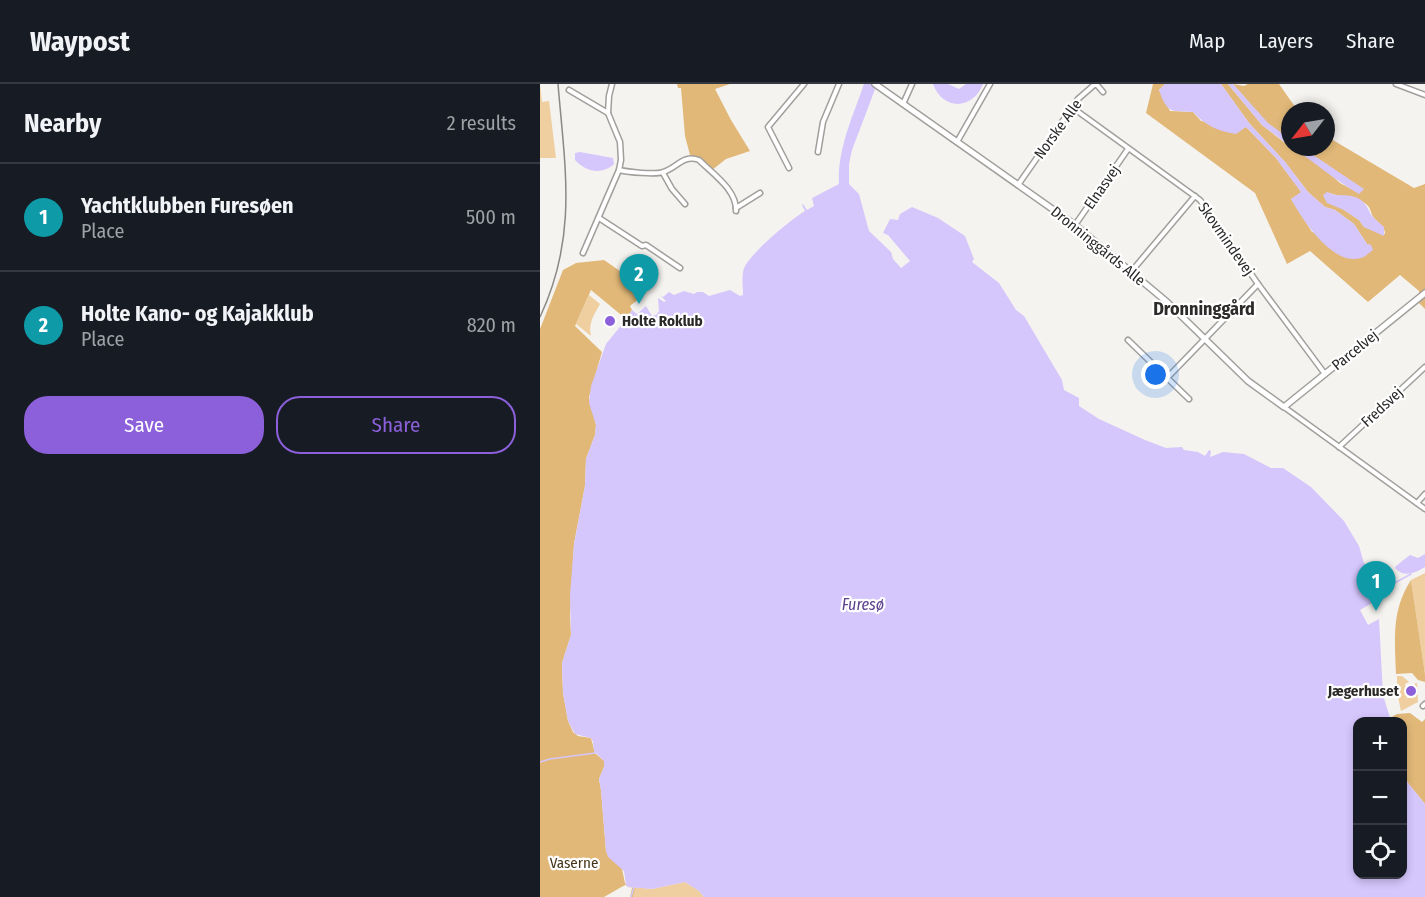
<!DOCTYPE html>
<html lang="en">
<head>
<meta charset="utf-8">
<style>
  :root { --surface:#171b24; --page:#20242c; --text:#f1f3f6; --muted:#9ea1a6; --line:#363941; --accent:#8c60db }
  body { margin:0; font-family:"Fira Sans Condensed",sans-serif; background:var(--page); color:var(--text) }
  .controls { position:absolute; right:18px; bottom:18px; display:grid; overflow:hidden; border-radius:12px; box-shadow:0 3px 9px #0003 }
  .controls button { width:54px; height:54px; display:grid; place-items:center; padding:0; border:0; border-bottom:2px solid var(--line); background:var(--surface); color:var(--text); font:30px sans-serif }
  .compass { position:absolute; left:741px; top:18px; width:54px; height:54px; border-radius:50%; background:var(--surface); box-shadow:0 3px 9px #0003; rotate:239deg }
  .you { position:absolute; left:616px; top:291px; width:21px; height:21px; margin:-15px; border:4px solid #fff; border-radius:50%; background:#1a73e8; box-shadow:0 0 0 9px #1a73e833 }
  .badge { display:grid; place-items:center; width:39px; height:39px; border-radius:50%; background:var(--accent); color:#fff; font-size:20px; font-weight:700 }
  .pin { position:absolute; translate:-50% -50px; filter:drop-shadow(0 2px 3px #0008) }
  .pin::after { content:''; position:absolute; top:32px; width:21px; height:18px; background:inherit; clip-path:polygon(0 0,100% 0,50% 100%) }
  .list { margin:0; padding:0; list-style:none }
  h2 { display:flex; justify-content:space-between; align-items:center; height:78px; margin:0; padding:0 24px; font-size:26px }
  h2 small { font-size:20px; font-weight:400; color:var(--muted) }
  .list li { display:grid; grid-template-columns:39px 1fr auto; gap:18px; align-items:center; box-sizing:border-box; height:108px; padding:0 24px; border-top:2px solid var(--line) }
  .list b { display:block; font-size:22px; white-space:nowrap }
  .list p { margin:0; font-size:20px; white-space:nowrap; color:var(--muted) }
  .list em { font-size:20px; font-style:normal; color:var(--muted) }
  .actions { display:flex; gap:12px; padding:18px 24px }
  .actions a { flex:1; padding:14px 0; border:2px solid var(--accent); border-radius:24px; text-align:center; font-size:21px; color:var(--accent) }
  .actions .main { background:var(--accent); color:#fff }
  .icon { flex:none; width:33px; height:33px; fill:none; stroke:currentColor; stroke-width:2; stroke-linecap:round; stroke-linejoin:round }
  .map { position:relative; flex:none; width:885px; height:813px; overflow:hidden }
  header { display:flex; align-items:center; gap:36px; box-sizing:border-box; height:84px; padding:0 30px; background:var(--surface); border-bottom:2px solid var(--line) }
  header strong { font-size:28px }
  nav { display:flex; gap:33px; margin-inline-start:auto; font-size:21px }
  main { display:flex }
  aside { flex:1; background:var(--surface) }
  .map>svg:first-child { display:block }
  .green { fill:#efcf9f }
  .forest { fill:#e1b878; fill-rule:evenodd }
  .water { fill:#d5c6fc }
  .lines { fill:none; stroke-linecap:round; stroke-linejoin:round }
  .stream { stroke:#d5c6fc; stroke-width:1.5 }
  .minor-casing { stroke:#a19f9c; stroke-width:7 }
  .tertiary-casing { stroke:#a19f9c; stroke-width:8 }
  .minor { stroke:#fff; stroke-width:4 }
  .tertiary { stroke:#fff; stroke-width:5 }
  .tram { stroke:#8a8986; stroke-width:1.5 }
  .poi-dot { fill:#8c60db; stroke:#fff; stroke-width:2 }
  .labels { text-anchor:middle; dominant-baseline:central; stroke-width:4.5; stroke-linejoin:round; paint-order:stroke }
  .street-label { font-size:15px; fill:#2a2928; stroke:#fff }
  .poi-label { font-size:15px; font-weight:bold; fill:#2a2928; stroke:#fff; text-anchor:start }
  .park-label { font-size:15px; fill:#453417; stroke:#fff }
  .water-label { font-size:16px; font-style:italic; fill:#5c418f; stroke:#fff }
  .quarter-label { font-size:18px; font-weight:bold; fill:#2e2c2a; stroke:#fff }
</style>
</head>
<body>
<header>
<strong>Waypost</strong>
<nav><a>Map</a><a>Layers</a><a>Share</a></nav>
</header>
<main>
<aside>
<h2>Nearby<small>2 results</small></h2>
<ul class="list">
<li><span class="badge" style="background:#0f9aa8">1</span><div><b>Yachtklubben Furesøen</b><p>Place</p></div><em>500 m</em></li>
<li><span class="badge" style="background:#0f9aa8">2</span><div><b>Holte Kano- og Kajakklub</b><p>Place</p></div><em>820 m</em></li>
</ul>
<div class="actions"><a class="main">Save</a><a>Share</a></div>
</aside>
<div class="map">
<svg width="885" height="813" viewBox="0 0 885 813">
  <rect width="100%" height="100%" fill="#f5f3ef"/>
  <g class="green">
    <polygon points="0,0 2,18 9,17 16,74 0,74"/>
    <path d="M49,211L60,220C54,231 48,239 51,252L36,240Z"/>
    <polygon points="885,489 885,590 871,496"/>
    <polygon points="857,592 862,592 869,598 865,600 867,614 876,613 875,599 877,599 878,618 861,627 857,608"/>
    <polygon points="145,798 159,807 164,813 93,813 94,803 112,805"/>
  </g>
  <g class="forest">
    <polygon points="137,0 190,0 175,5 191,36 210,67 186,75 172,86 159,74 150,71 145,52 141,4 138,4"/>
    <path d="M613,0H625L619,6L630,27L653,28L661,37L706,43L736,74L762,109L751,115L772,148L831,161L827,160L814,140L795,126L785,123L768,108L745,78L709,39L681,0H688L722,41L750,63L781,82L800,99L819,109L823,105L761,63H786V52L874,104L885,100V225L879,219V207L860,191L828,218L770,167L747,180L715,109L606,29ZM787,108C800,114 818,111 828,122C831,125 831,131 834,134C839,140 844,141 845,149L844,151L824,143L819,136L804,126Z"/>
    <polygon points="693,0 704,2 708,0 739,0 758,27 750,27 750,55 728,40"/>
    <polygon points="64,176 103,203 106,209 90,222 92,226 86,235 51,206 35,242 62,268 49,313 56,341 55,351 46,375 45,402 34,460 30,532 31,551 22,579 23,609 28,637 33,648 38,652 51,654 55,669 64,677 64,683 59,695 61,706 66,767 82,785 85,799 88,803 95,804 93,813 90,813 92,804 85,801 64,813 0,813 0,245 23,186 36,179"/>
    <path d="M871,496L885,590V598L878,596L872,589L856,590C855,555 851,527 871,496Z"/>
    <polygon points="870,629 882,638 885,635 885,720 868,699 863,688 862,638 849,638 850,634 857,630"/>
  </g>
  <g class="water">
    <path d="M324,0H337L312,66L309,80V100L319,110L329,147L351,168L353,175L361,184L370,177L348,151L343,149L350,135L358,136L360,130L372,123L398,134L425,152L434,175L432,178L459,199L476,226L484,232L522,296L524,306L539,314V322L559,335L605,356L626,364L642,363L644,366L658,368L665,372L669,366L671,367L670,373L683,368L704,370L731,384H743L771,403L804,437L819,462L826,486L840,508L835,511L836,514L843,511L844,512L820,526L828,541L839,535L843,611L850,634L849,637L818,638V790H862L863,688L868,699L885,720V813H164L159,807L145,798L112,805L88,803L86,801L84,787L68,773L66,767L61,706L59,695L64,683V677L54,667L53,658L51,654L35,650L28,637L23,609L22,579L31,551L30,511L34,460L45,402L46,375L55,351L56,341L49,319L51,302L66,260L88,233L92,226L97,230L106,222L112,232L116,231L119,227L118,214L124,218L126,217L120,211L123,213L129,208L134,211L144,207L154,210L157,208H163L169,212L190,206L200,212L203,211C203,203 201,189 205,182C215,165 249,137 265,127L262,121L263,120L267,126L274,122L272,114L274,113L299,100C297,66 313,32 324,0Z"/>
    <path d="M393,0H408L419,5L426,0H443C433,26 403,27 393,0Z"/>
    <path d="M625,0H681L709,39L745,78L768,108L785,123L795,126L814,140L827,160L831,161L833,166C829,169 825,173 821,174C793,183 762,135 751,115L761,108L736,74L706,43L696,50C678,47 666,42 653,28C630,27 627,29 619,6Z"/>
    <polygon points="688,0 693,0 728,39 750,55 750,62 722,41"/>
    <path d="M752,63H761L824,105L819,110C795,96 774,78 752,63Z"/>
    <path d="M40,68L73,74L74,80C61,92 45,87 35,76V69Z"/>
    <path d="M787,108C798,113 801,110 811,112C825,115 826,122 832,132C835,136 840,139 844,143V152L824,143L819,136L804,126L787,119L783,111Z"/>
    <path d="M885,470V483C875,489 864,494 855,484L856,482L870,471L878,474Z"/>
  </g>
  <g class="lines">
    <g class="stream">
      <polyline points="840,507 871,490"/>
      <polyline points="0,678 10,675 55,669"/>
      <polyline points="91,813 94,803"/>
    </g>
    <defs>
      <g id="minor">
        <polyline points="856,0 885,11"/>
        <polyline points="29,6 68,29"/>
        <polyline points="363,20 372,0"/>
        <polyline points="533,24 660,116 718,200 785,290"/>
        <polyline points="417,58 450,0"/>
        <polyline points="278,68 283,38 299,0"/>
        <polyline points="249,84 228,43 264,0"/>
        <path d="M79,86C88,88 115,91 123,88C137,84 143,70 159,76C173,90 197,106 196,127"/>
        <polyline points="123,89 132,105 145,120"/>
        <polyline points="478,101 538,15 554,1 557,1 563,8"/>
        <polyline points="196,124 220,109"/>
        <polyline points="59,134 102,162 106,161 140,184"/>
        <polyline points="535,141 588,65"/>
        <polyline points="43,169 79,86 81,76 80,58 68,29 69,12 72,0"/>
        <polyline points="591,188 655,112"/>
        <polyline points="588,256 649,315"/>
        <polyline points="627,294 718,200"/>
        <polyline points="744,323 885,425"/>
        <polyline points="799,363 885,283"/>
        <polyline points="877,419 885,410"/>
        <polyline points="883,622 885,620"/>
      </g>
      <polyline id="tertiary" points="335,0 535,141 627,218 708,297 744,323 885,209"/>
    </defs>
    <use href="#minor" class="minor-casing"/>
    <use href="#tertiary" class="tertiary-casing"/>
    <use href="#minor" class="minor"/>
    <use href="#tertiary" class="tertiary"/>
    <path class="tram" d="M0,233C38,152 25,85 18,0"/>
  </g>
  <g class="poi-dot">
    <circle cx="70" cy="237" r="6"/>
    <circle cx="871" cy="607" r="6"/>
  </g>
  <g class="labels">
    <g class="street-label">
      <text transform="translate(518 45) rotate(-54)">Norske Alle</text>
      <text transform="translate(562 103) rotate(-55)">Elnasvej</text>
      <text transform="translate(686 155) rotate(55)">Skovmindevej</text>
      <text transform="translate(558 162) rotate(39)">Dronninggårds Alle</text>
      <text transform="translate(815 266) rotate(-39)">Parcelvej</text>
      <text transform="translate(842 323) rotate(-43)">Fredsvej</text>
    </g>
    <g class="poi-label">
      <text x="82" y="237">Holte Roklub</text>
      <text x="859" y="607" text-anchor="end">Jægerhuset</text>
    </g>
    <g class="park-label">
      <text x="34" y="779">Vaserne</text>
    </g>
    <g class="water-label">
      <text x="323" y="520">Furesø</text>
    </g>
    <g class="quarter-label">
      <text x="664" y="225">Dronninggård</text>
    </g>
  </g>
</svg>
<div class="controls">
<button>+</button>
<button>−</button>
<button><svg class="icon" aria-label="locate" viewBox="0 0 24 24"><circle cx="12" cy="12" r="6"/><path d="M12 2v4M12 18v4M2 12h4M18 12h4"/></svg></button>
</div>
<svg class="compass" viewBox="-18 -18 36 36"><path d="M0-13l5 13h-10z" fill="#e53935"/><path d="M0 13l5-13h-10z" fill="#9ea1a6"/></svg>
<div class="you"></div>
<div class="pin badge" style="left:836px;top:527px;background:#0f9aa8">1</div>
<div class="pin badge" style="left:99px;top:220px;background:#0f9aa8">2</div>
</div>
</main>
</body>
</html>
